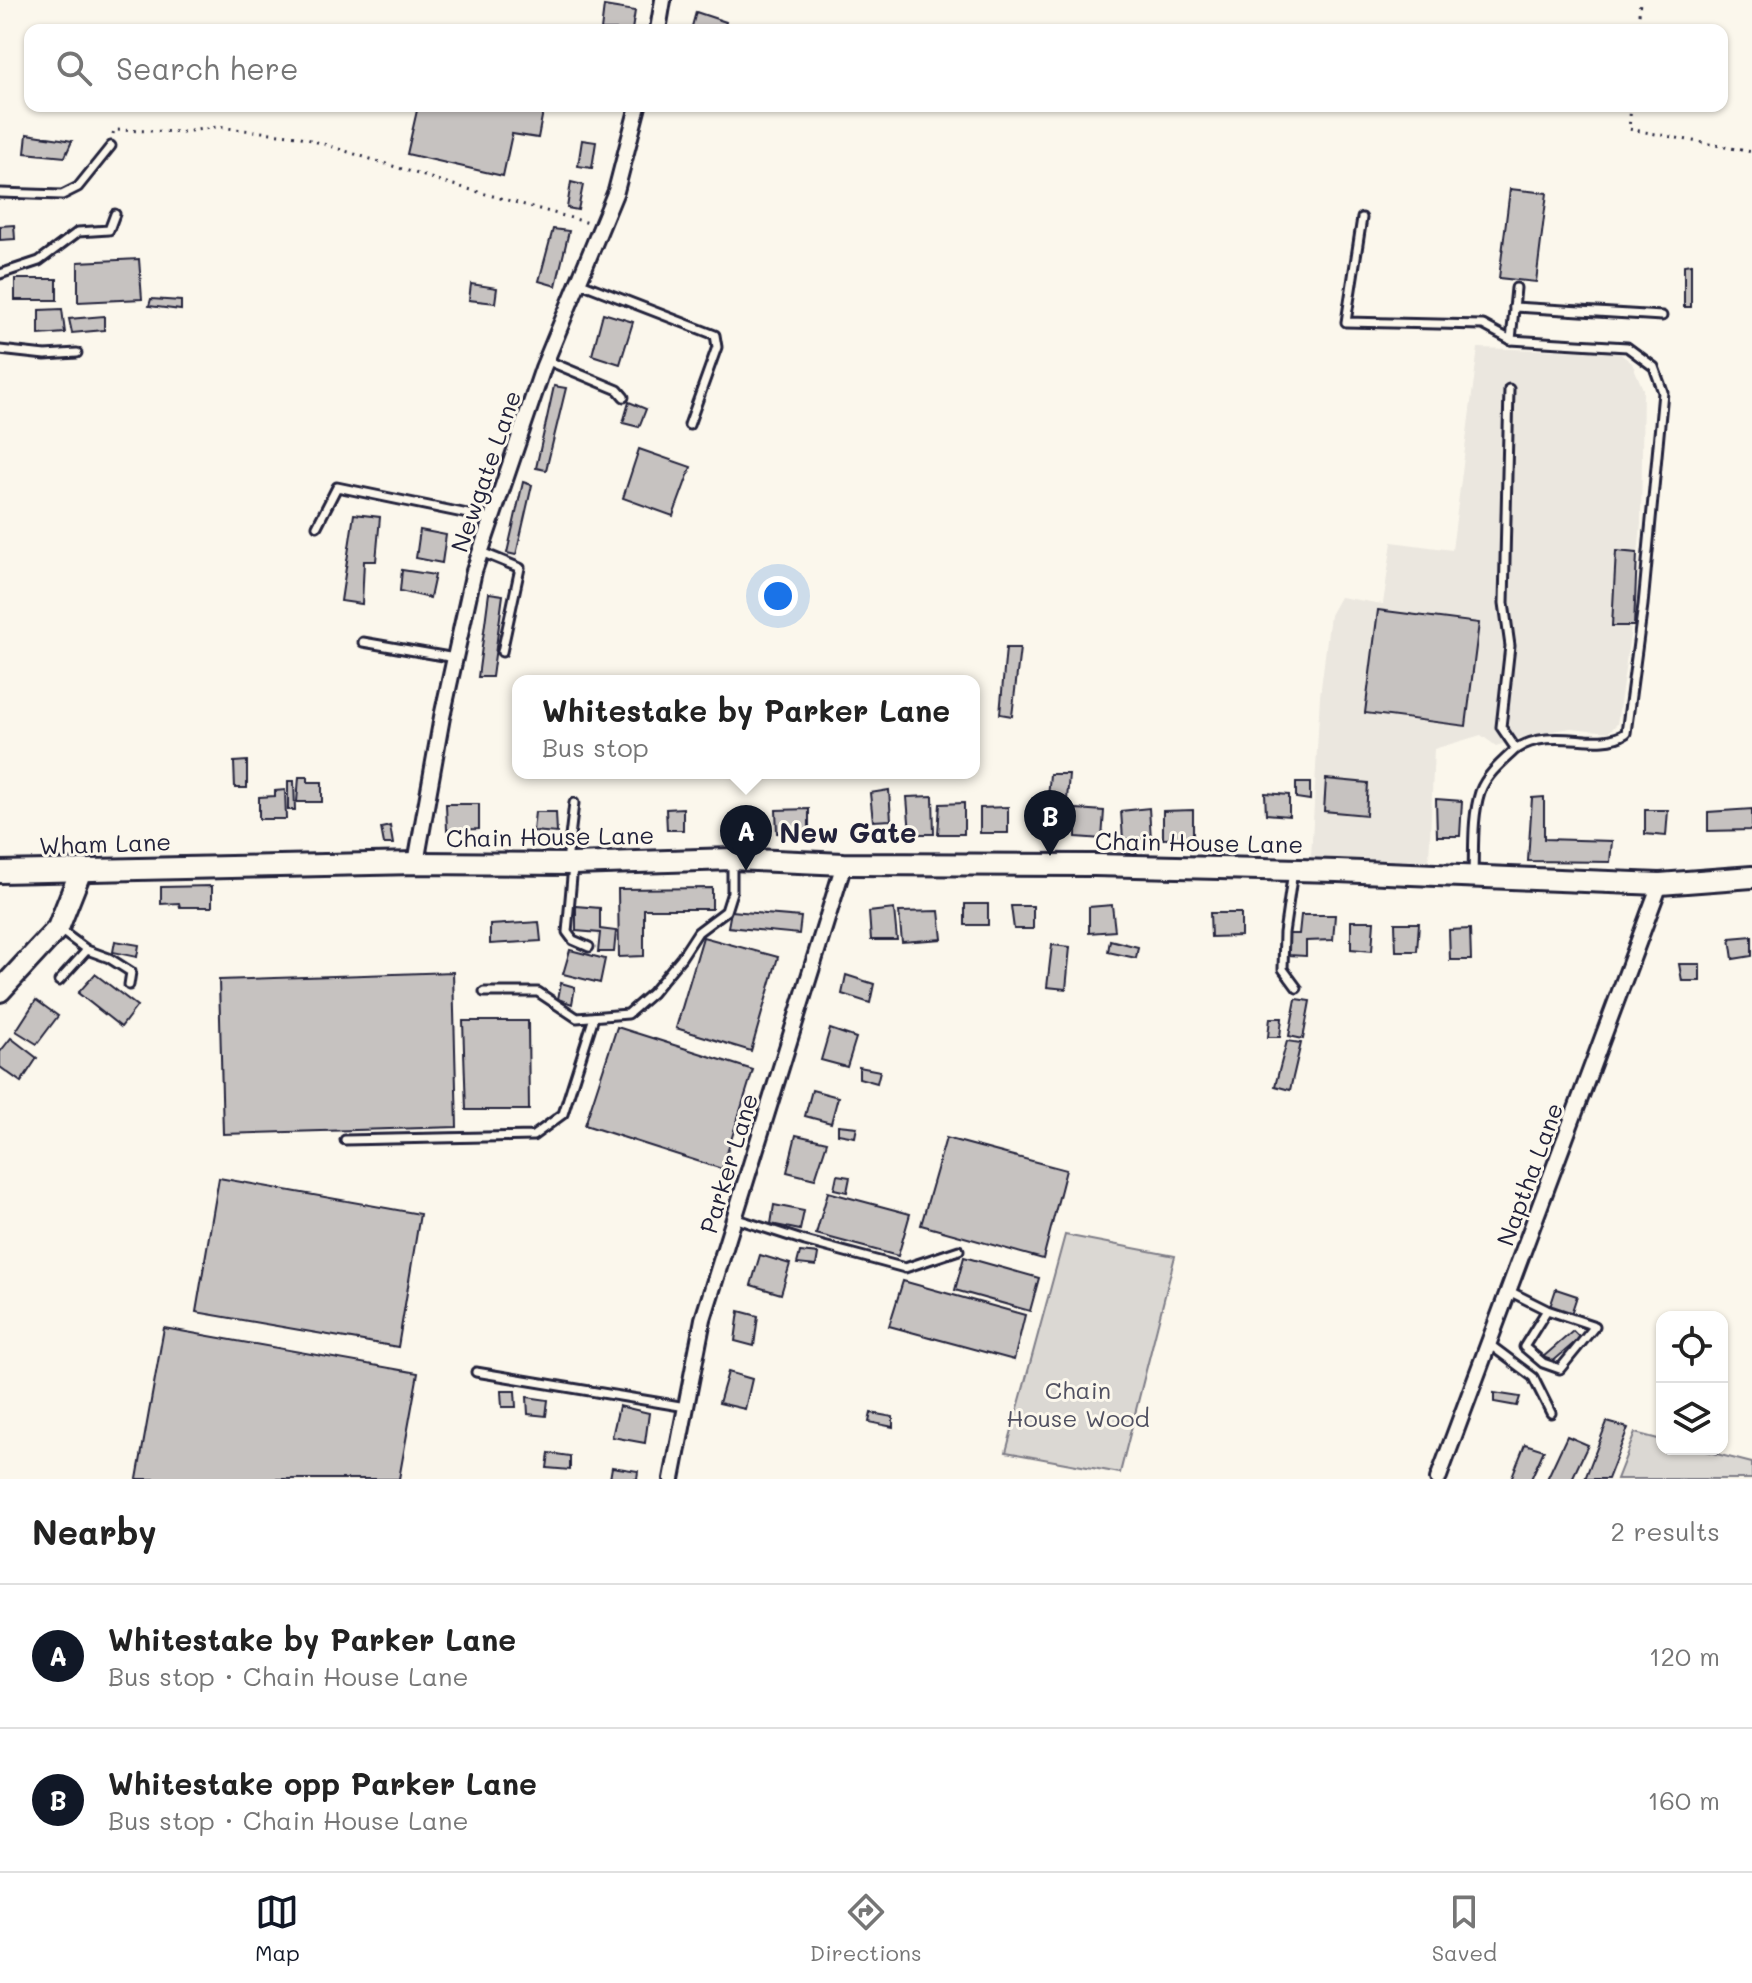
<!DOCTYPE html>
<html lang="en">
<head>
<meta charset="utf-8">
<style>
  :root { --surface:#fff; --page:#f2f2f2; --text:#222; --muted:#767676; --line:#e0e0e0; --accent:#111827 }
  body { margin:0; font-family:Mali,sans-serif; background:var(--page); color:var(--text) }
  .controls { position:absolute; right:24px; bottom:24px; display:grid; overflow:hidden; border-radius:16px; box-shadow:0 2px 6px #0004 }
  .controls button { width:72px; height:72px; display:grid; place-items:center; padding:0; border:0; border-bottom:2px solid var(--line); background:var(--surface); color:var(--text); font:40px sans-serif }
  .you { position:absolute; left:778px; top:596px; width:28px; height:28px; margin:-20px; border:6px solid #fff; border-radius:50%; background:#1a73e8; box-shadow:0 0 0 12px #1a73e833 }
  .badge { display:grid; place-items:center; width:52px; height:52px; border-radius:50%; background:var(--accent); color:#fff; font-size:26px; font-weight:700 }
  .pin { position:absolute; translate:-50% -66px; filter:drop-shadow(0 2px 4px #0008) }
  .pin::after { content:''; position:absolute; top:42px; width:28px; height:24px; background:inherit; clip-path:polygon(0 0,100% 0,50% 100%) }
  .popup { position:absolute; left:512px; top:675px; width:468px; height:104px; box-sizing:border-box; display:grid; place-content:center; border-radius:16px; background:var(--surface); filter:drop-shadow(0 2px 6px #0005); font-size:26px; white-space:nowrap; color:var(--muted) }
  .popup b { font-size:30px; color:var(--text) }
  .popup::after { content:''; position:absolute; left:50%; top:100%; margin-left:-16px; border:16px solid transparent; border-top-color:var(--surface) }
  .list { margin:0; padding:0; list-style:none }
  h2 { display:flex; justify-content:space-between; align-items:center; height:104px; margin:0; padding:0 32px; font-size:34px }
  h2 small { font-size:26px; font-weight:400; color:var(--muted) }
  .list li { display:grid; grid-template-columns:52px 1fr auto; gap:24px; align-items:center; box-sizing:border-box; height:144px; padding:0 32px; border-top:2px solid var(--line) }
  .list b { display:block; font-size:30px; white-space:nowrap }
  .list p { margin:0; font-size:26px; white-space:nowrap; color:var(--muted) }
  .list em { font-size:26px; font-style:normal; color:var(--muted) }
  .icon { flex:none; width:44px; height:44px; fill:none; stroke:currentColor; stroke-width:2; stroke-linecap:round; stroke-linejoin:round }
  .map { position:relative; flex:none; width:1752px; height:1479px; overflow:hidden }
  .search { position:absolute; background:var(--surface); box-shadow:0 2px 6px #0004; left:24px; right:24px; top:24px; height:88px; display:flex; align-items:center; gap:20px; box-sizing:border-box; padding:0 28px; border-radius:16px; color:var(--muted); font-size:30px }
  .sheet { height:392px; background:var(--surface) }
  nav { display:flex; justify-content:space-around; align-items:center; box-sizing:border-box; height:112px; border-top:2px solid var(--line); background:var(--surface); font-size:22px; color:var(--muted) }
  nav a { display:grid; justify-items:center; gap:4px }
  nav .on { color:var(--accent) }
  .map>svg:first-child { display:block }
  .built { fill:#ebe7df }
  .green { fill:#dbd8d3; stroke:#7e7d87; stroke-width:2 }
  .building { fill:#c6c2c0; stroke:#22223b; stroke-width:2 }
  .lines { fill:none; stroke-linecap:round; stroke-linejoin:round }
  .lane-casing { stroke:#22223b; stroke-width:13 }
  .street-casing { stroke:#22223b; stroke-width:20 }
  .secondary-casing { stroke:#22223b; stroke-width:26 }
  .path { stroke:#22223b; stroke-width:3; stroke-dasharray:2 6; stroke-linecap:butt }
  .lane { stroke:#fbf7ec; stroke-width:7 }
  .street { stroke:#fbf7ec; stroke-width:14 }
  .secondary { stroke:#fbf7ec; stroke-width:20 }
  .labels { text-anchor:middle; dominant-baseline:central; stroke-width:6; stroke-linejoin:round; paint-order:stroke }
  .street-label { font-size:24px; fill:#22223b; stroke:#fbf7ec }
  .park-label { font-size:24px; fill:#505061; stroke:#fbf7ec }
  .quarter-label { font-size:28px; font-weight:bold; fill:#22223b; stroke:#fbf7ec }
</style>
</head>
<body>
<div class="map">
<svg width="1752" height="1479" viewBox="0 0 1752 1479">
  <rect width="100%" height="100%" fill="#fbf7ec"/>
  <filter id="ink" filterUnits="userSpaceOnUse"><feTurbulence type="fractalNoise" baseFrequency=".0125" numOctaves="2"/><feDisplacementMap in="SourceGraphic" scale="16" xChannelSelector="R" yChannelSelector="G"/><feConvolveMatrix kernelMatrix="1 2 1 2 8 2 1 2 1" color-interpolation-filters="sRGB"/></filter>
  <g filter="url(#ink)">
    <polygon class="built" points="1478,348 1618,352 1632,363 1643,389 1641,524 1630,635 1617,724 1609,732 1571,728 1530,735 1496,746 1481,735 1434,749 1429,861 1311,857 1320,696 1330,615 1340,597 1383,604 1392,542 1452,550"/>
    <g class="green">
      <polygon points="1065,1235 1175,1256 1120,1473 1006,1452"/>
      <polygon points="1635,1433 1662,1440 1662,1449 1697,1449 1752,1463 1752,1479 1617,1479"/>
    </g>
    <g class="building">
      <polygon points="604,6 635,11 632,30 601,30"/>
      <polygon points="696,12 726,22 724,30 691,30"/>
      <polygon points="418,106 544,106 538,138 512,134 503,176 407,154"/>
      <polygon points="27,134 61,139 72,141 65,157 25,153"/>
      <polygon points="582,140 596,142 592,168 578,166"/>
      <polygon points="571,182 583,185 578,210 567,208"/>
      <polygon points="1510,189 1547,193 1536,282 1499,278"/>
      <polygon points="14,225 15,239 0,240 0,226"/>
      <polygon points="553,229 569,231 556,286 539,281"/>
      <polygon points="139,259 142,299 78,302 78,262"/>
      <polygon points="1691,264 1691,307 1684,307 1684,265"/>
      <rect x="15" y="279" width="42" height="21"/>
      <polygon points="471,284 497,288 495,303 469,300"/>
      <polygon points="151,299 181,301 181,310 149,306"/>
      <polygon points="62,309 65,333 39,335 39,310"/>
      <polygon points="603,313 633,322 620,364 592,355"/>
      <polygon points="104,316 104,330 72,333 69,319"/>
      <polygon points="554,386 566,388 546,470 536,468"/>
      <polygon points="629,402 646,409 639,427 623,423"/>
      <polygon points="639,449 691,467 673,516 623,498"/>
      <polygon points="523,482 532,485 516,555 507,553"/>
      <polygon points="354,514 380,517 376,561 364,561 362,604 341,601"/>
      <polygon points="420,530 446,535 442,563 416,558"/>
      <polygon points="1616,551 1637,553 1634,626 1612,626"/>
      <polygon points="402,570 435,575 430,598 400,591"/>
      <polygon points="489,593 503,595 492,677 478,677"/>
      <polygon points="1378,610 1479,623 1466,726 1365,713"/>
      <polygon points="1006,648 1020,648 1012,716 1000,714"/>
      <polygon points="247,761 247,788 235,788 234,762"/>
      <polygon points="1050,774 1069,774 1067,800 1048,798"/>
      <polygon points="299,777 308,777 308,782 322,782 322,802 297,802"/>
      <polygon points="1326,779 1368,783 1366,815 1324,811"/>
      <polygon points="288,781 294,781 295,810 288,810"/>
      <polygon points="1296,783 1310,783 1310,800 1296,798"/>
      <polygon points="285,790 286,819 259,819 259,797 275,796 275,791"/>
      <polygon points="889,790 891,820 873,821 870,793"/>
      <polygon points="1265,793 1289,795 1289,816 1266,814"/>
      <polygon points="933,796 934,834 910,834 907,797"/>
      <polygon points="1544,797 1544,839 1612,841 1610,862 1528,861 1532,798"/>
      <polygon points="1436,799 1462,801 1460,836 1437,836"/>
      <polygon points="964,803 964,834 938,834 940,804"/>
      <polygon points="446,804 479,804 479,829 447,830"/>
      <polygon points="1008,807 1008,833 980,833 980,808"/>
      <polygon points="683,808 683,830 667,830 666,809"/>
      <polygon points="1149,808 1151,839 1123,839 1121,811"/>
      <polygon points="809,809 809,835 777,833 776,810"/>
      <polygon points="1076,809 1104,811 1102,839 1076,837"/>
      <polygon points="1752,809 1752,830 1708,831 1708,812"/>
      <polygon points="1193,810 1193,838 1163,839 1163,811"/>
      <polygon points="1645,810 1668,810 1666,836 1645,834"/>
      <polygon points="535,812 556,812 557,833 533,831"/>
      <rect x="1041" y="814" width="19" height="21"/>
      <polygon points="390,826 393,844 384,844 381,828"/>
      <polygon points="212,886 212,907 180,907 179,903 161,904 161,887"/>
      <polygon points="712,888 712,909 644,909 644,956 619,957 618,889"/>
      <rect x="965" y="904" width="23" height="21"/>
      <polygon points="1112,905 1115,931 1089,933 1089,907"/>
      <polygon points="576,906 600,908 600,929 616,931 614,952 598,952 600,933 576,931"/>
      <polygon points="1011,906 1033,906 1033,929 1014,929"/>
      <polygon points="894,909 897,940 871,940 869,912"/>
      <polygon points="731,911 801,917 799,934 728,927"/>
      <polygon points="939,911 942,939 902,942 899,912"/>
      <polygon points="1210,913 1241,913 1241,936 1211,937"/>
      <polygon points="1301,915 1335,915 1333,940 1306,941 1306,956 1288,955 1288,934 1299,934"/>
      <polygon points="1351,921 1374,921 1372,951 1351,949"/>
      <polygon points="539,922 541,941 490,944 490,925"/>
      <polygon points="1395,923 1419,923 1417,951 1396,951"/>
      <polygon points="1470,929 1471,960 1450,960 1449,930"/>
      <polygon points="1752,936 1752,956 1733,959 1730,938"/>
      <polygon points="703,937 778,957 751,1051 676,1028"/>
      <polygon points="1110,940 1138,947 1136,958 1108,952"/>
      <polygon points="115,941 139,945 137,957 113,952"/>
      <polygon points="1052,945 1070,947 1066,989 1047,987"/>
      <polygon points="570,950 605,959 600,983 563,974"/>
      <polygon points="1679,964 1700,964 1700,981 1682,981"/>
      <polygon points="453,972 457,1127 223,1134 219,980"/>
      <polygon points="95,974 137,1006 121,1027 78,993"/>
      <polygon points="846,975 874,984 870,1003 842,994"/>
      <polygon points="561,983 575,987 572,1004 558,999"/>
      <polygon points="1296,999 1310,1001 1303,1039 1289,1036"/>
      <polygon points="36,1000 58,1016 37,1044 16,1031"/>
      <polygon points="1270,1018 1282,1018 1280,1037 1268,1037"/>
      <polygon points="463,1021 528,1021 529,1110 466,1110"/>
      <polygon points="617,1027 753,1070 722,1169 585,1125"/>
      <polygon points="830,1029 856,1038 847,1067 821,1060"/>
      <polygon points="11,1038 37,1058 21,1082 0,1067 0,1052"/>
      <polygon points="1287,1041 1301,1043 1290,1090 1275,1086"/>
      <polygon points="859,1067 880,1071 877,1083 859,1078"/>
      <polygon points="812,1090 838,1097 831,1123 805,1116"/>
      <polygon points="838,1125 857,1127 855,1137 838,1134"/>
      <polygon points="796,1135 827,1142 815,1179 787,1172"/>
      <polygon points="946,1138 1066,1170 1043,1259 921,1225"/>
      <polygon points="837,1175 850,1177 847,1192 834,1189"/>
      <polygon points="219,1178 420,1214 398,1347 196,1312"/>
      <polygon points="828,1192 910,1214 898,1256 816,1234"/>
      <polygon points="774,1205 804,1211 800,1230 771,1224"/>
      <polygon points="800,1252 818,1254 816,1266 797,1264"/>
      <polygon points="760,1255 790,1264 781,1294 751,1285"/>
      <polygon points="964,1257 1039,1278 1030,1311 955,1290"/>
      <polygon points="903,1281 1025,1315 1014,1360 889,1326"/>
      <polygon points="1556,1289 1577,1296 1570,1317 1549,1310"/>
      <polygon points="739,1311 758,1316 754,1346 735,1341"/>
      <polygon points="164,1328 418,1373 399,1479 137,1479"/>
      <polygon points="1573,1331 1580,1338 1550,1364 1543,1357"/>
      <polygon points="728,1372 752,1379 745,1409 719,1403"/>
      <polygon points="501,1391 515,1391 516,1407 502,1407"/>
      <polygon points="1494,1393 1520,1397 1517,1406 1494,1402"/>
      <polygon points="527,1397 548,1400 546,1416 528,1414"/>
      <polygon points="619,1406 649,1413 645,1443 612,1437"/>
      <polygon points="871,1413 893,1417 893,1427 869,1422"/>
      <polygon points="1607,1422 1628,1428 1608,1479 1585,1479"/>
      <polygon points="1567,1436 1588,1445 1572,1479 1547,1479"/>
      <polygon points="1525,1444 1544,1450 1531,1479 1511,1479"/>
      <polygon points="549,1453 570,1456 570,1470 547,1468"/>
      <polygon points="612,1467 638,1471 637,1479 610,1479"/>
    </g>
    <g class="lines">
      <defs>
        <g id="lane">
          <polyline points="0,193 62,195 78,187 111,146"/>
          <path d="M1362,218L1346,322L1483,325L1511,340L1627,347L1654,367L1663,392L1643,605L1626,733C1598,752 1553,725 1516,749"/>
          <polyline points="0,274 39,261 78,232 109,230 115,214"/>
          <polyline points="578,282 715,335 717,347 689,425"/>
          <polyline points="1514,307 1662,316"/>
          <polyline points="1511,340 1516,288"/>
          <polyline points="0,350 45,355 77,353"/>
          <polyline points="546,360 618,390 624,397"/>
          <polyline points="317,526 337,487 492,519"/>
          <polyline points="481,552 520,568 502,652"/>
          <polyline points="363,642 455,658"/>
          <polyline points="567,862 574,803"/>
          <polyline points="573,866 567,932 573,940 589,947"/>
          <polyline points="1293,871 1284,933 1283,969 1297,988"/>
          <path d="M1473,874C1474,848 1472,817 1480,792C1486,775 1503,761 1516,749L1501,727L1510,646L1504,603L1509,389"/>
          <polyline points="87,950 109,958 131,972 129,985"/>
          <polyline points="59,981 87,950 60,930"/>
          <polyline points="484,992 538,992 577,1018 628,1014 652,993 681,958 698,932 726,911 732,892 732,861"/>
          <polyline points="345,1140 533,1136 563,1114 594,1017"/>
          <polyline points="734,1218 805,1241 905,1268 959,1250"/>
          <polyline points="1509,1291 1547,1310 1595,1326 1560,1369 1543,1363 1524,1347 1547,1310"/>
          <polyline points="1489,1344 1533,1377 1551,1413"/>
          <polyline points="476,1372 686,1407"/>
        </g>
        <g id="street">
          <polyline points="658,30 663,0"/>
          <polyline points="416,863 442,717 474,571 543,368 616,191 638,106"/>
          <polyline points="672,1479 703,1319 844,864"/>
          <polyline points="1438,1479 1660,884"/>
        </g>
        <g id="secondary">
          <polyline points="0,872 416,863 573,864 732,859 844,864 1094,865 1337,871 1660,884 1752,877"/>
          <polyline points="0,991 58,928 81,870"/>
        </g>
      </defs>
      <use href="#lane" class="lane-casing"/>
      <use href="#street" class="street-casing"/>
      <use href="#secondary" class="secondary-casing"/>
      <g class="path">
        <polyline points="1638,30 1640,0"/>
        <polyline points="1631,106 1629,129 1752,152"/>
        <polyline points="113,134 114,130 183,132 217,127 298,136 443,182 589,223"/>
      </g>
      <use href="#lane" class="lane"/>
      <use href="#street" class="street"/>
      <use href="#secondary" class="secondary"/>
    </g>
  </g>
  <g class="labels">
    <g class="street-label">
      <text transform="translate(485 471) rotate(-71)">Newgate Lane</text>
      <text transform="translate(550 836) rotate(-1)">Chain House Lane</text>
      <text transform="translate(1199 842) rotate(1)">Chain House Lane</text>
      <text transform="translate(105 843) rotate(-2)">Wham Lane</text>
      <text transform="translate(728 1163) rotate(-73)">Parker Lane</text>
      <text transform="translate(1529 1174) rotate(-70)">Naptha Lane</text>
    </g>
    <g class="park-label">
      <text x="1078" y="1389">Chain<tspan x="1078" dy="28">House Wood</tspan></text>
    </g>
    <g class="quarter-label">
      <text x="848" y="832">New Gate</text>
    </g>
  </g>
</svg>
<div class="controls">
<button><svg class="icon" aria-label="locate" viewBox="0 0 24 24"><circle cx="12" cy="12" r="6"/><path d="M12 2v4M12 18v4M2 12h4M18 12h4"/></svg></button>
<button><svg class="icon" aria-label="layers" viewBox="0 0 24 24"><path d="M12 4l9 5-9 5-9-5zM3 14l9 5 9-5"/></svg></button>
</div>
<div class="you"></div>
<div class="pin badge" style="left:746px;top:871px">A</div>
<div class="popup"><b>Whitestake by Parker Lane</b>Bus stop</div>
<div class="pin badge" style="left:1050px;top:856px">B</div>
<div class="search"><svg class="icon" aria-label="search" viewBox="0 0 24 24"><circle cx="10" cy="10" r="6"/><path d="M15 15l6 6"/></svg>Search here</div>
</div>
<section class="sheet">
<h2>Nearby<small>2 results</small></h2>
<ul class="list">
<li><span class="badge">A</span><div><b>Whitestake by Parker Lane</b><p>Bus stop · Chain House Lane</p></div><em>120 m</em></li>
<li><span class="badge">B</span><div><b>Whitestake opp Parker Lane</b><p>Bus stop · Chain House Lane</p></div><em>160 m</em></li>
</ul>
</section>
<nav>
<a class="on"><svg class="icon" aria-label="map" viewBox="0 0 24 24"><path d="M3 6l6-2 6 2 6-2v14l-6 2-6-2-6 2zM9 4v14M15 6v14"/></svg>Map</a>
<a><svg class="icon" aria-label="directions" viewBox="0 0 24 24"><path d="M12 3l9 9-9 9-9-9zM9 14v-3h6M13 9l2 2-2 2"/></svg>Directions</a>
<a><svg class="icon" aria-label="saved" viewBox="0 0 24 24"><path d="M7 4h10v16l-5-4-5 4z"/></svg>Saved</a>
</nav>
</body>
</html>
